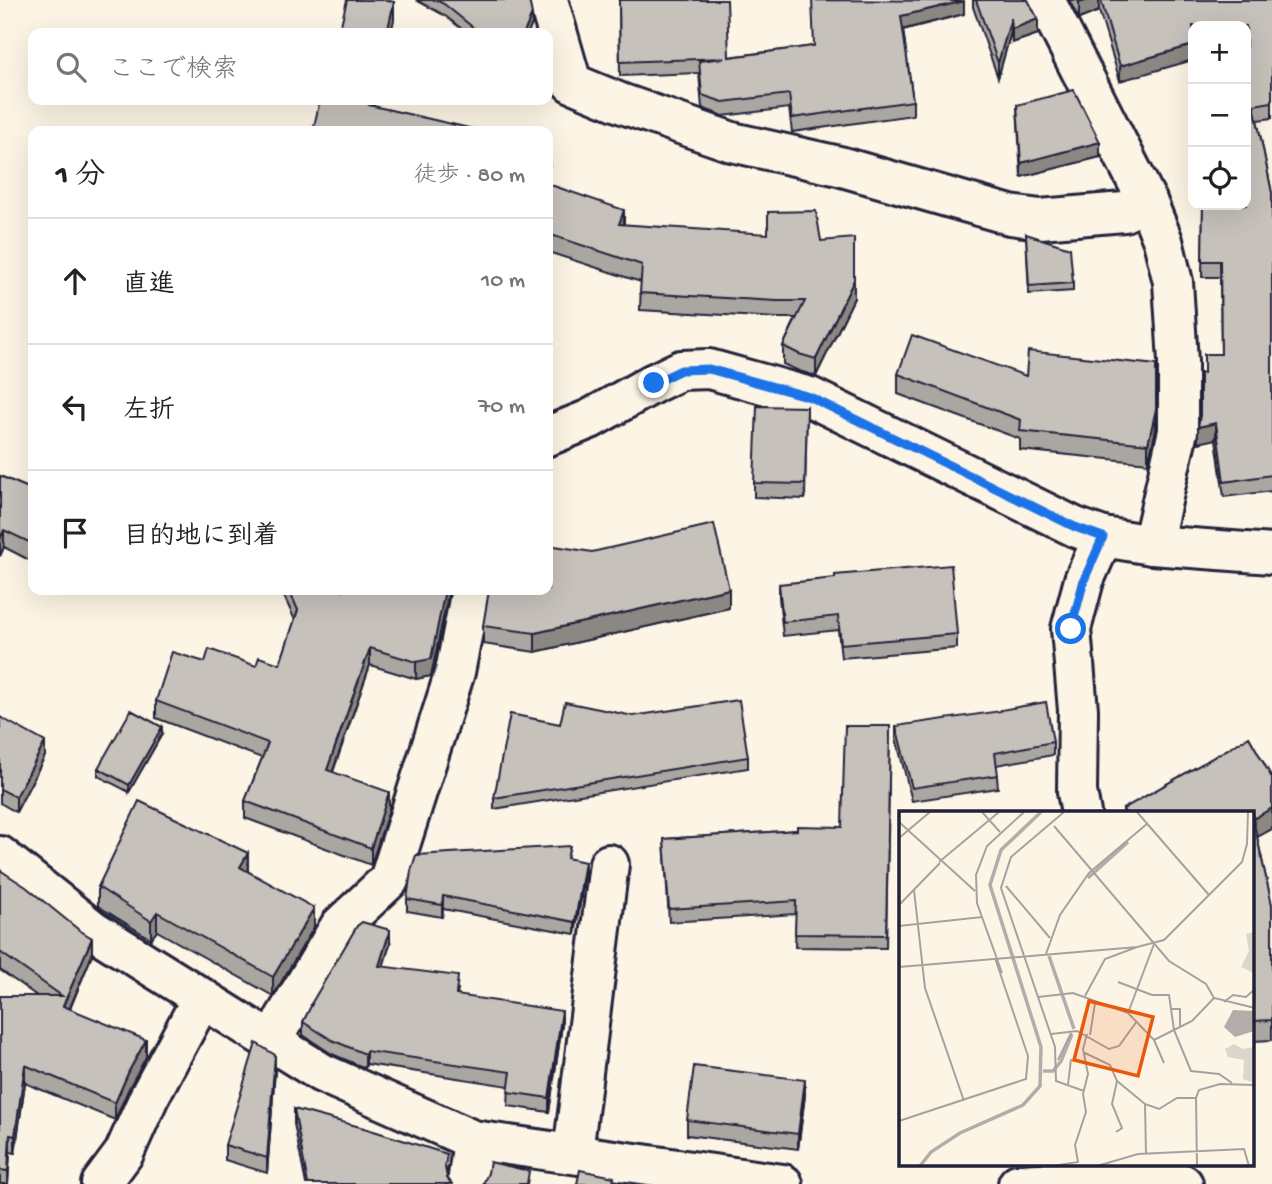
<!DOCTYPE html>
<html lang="ja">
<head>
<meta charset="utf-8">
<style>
  :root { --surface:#fff; --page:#f2f2f2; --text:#222; --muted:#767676; --line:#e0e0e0 }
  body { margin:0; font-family:"Gochi Hand","Klee One",sans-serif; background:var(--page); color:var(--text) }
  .controls { position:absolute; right:21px; top:21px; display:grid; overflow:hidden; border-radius:14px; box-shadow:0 7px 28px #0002 }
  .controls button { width:63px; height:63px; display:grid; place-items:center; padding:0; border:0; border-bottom:2px solid var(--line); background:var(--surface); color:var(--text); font:35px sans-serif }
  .stop { position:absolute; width:21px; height:21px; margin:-16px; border:5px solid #1a73e8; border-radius:50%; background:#fff }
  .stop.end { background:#1a73e8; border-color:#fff; box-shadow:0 2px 7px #0008 }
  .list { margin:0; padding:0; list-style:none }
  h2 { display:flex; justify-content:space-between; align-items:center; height:91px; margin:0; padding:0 28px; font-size:30px }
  h2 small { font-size:23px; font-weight:400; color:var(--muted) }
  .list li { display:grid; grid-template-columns:46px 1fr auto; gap:21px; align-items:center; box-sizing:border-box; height:126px; padding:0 28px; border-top:2px solid var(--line) }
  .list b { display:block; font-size:26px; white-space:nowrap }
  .list em { font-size:23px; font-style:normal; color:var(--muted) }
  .icon { flex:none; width:38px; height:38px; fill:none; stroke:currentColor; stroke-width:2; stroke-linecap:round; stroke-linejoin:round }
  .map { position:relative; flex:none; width:1272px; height:1184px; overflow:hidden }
  .search { position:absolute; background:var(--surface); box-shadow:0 7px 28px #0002; left:28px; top:28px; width:525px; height:77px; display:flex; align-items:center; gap:18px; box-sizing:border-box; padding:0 24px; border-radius:14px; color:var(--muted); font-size:26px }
  .panel { position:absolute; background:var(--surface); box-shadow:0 7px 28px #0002; left:28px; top:126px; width:525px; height:469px; border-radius:14px }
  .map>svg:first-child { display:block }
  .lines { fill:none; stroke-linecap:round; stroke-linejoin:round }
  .street-casing { stroke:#22223b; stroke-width:44 }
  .street { stroke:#fcf5e5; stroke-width:38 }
  .wall { fill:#aaa6a1; stroke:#22223b; stroke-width:2 }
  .shaded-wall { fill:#8b8783; stroke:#22223b; stroke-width:2 }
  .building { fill:#c6c1bb; stroke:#22223b; stroke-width:2 }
  .route { stroke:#1a73e8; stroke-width:9 }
  .inset-river { fill:none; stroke:#b2adab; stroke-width:3.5 }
  .inset-road { fill:none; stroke:#a5a1a1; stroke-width:2 }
  .view { fill:#e8590c; fill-opacity:0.15; stroke:#e8590c; stroke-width:3.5 }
  .inset-edge { fill:none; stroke:#22223b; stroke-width:3.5 }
</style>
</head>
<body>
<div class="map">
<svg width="1272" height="1184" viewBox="0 0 1272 1184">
  <rect width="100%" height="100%" fill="#fcf5e5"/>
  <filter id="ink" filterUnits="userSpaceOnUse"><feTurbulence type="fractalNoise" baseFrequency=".0143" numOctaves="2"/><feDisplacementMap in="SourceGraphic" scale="14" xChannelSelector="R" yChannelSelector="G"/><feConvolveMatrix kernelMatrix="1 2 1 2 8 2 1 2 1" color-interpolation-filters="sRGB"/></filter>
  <g filter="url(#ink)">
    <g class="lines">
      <defs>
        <g id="street">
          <polyline points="548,0 572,83 623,104 732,142 839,166 1010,215 1040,219 1124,212 1147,201"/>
          <polyline points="1045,0 1147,201 1163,241 1173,282 1178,362 1178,431 1152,545"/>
          <polyline points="548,436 590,419 654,383 681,370 709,369 810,397 1075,527 1103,537 1152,545 1272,554"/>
          <polyline points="1081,813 1077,792 1078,710 1071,629 1084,580 1103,537"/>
          <polyline points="0,856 93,930 322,1073 473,1140"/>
          <polyline points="271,1041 340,926 389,880 455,672 471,590"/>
          <polyline points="573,1153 609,864"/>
          <polyline points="101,1184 124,1153 149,1097 202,998"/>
          <polyline points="467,1184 473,1140 783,1184"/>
          <polyline points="1018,1184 1080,1181 1153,1172 1183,1184"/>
        </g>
      </defs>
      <use href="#street" class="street-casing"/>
      <use href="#street" class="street"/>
    </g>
    <g class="wall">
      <polygon points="416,0 529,0 532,24 528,33 467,33 444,15"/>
      <polygon points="619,0 729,57 813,46 964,14 903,30 913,101 913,115 792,132 789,108 723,116 702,108 699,73 620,76"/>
      <polygon points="973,0 1028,0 1038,34 1012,43 1011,32 998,78 973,7"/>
      <polygon points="1069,0 1272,0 1272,118 1257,120 1272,193 1272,491 1224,497 1216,439 1198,443 1204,373 1221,354 1220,277 1202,277 1203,205 1246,205 1246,26 1120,81 1099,11 1079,19"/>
      <polygon points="1017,105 1100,157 1021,177"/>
      <polygon points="548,184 624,225 821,241 854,298 816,376 799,371 783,364 783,346 796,318 777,318 640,310 641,282 548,252"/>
      <polygon points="1026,234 1073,283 1073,291 1029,294"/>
      <polygon points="898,374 1026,376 1156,429 1148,463 1020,450 1020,439 898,394"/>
      <polygon points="807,407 805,499 754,497 754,483"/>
      <polygon points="0,476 33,490 33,489 33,562 4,547 0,556"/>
      <polygon points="779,584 957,634 957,648 841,658 838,630 783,636 779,597"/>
      <polygon points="281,590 449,590 431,676 416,679 370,665 333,772 389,809 371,865 245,818 245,801 262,758 156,718 156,701 205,662 256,666 280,664 295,620"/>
      <polygon points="729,608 535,652 483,644 483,626"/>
      <polygon points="633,716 748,757 748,768 494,809 494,798 560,724"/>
      <polygon points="0,717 45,756 16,812 0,803"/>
      <polygon points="890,726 886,948 795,947 796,914 669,922 664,839 842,827"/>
      <polygon points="896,726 1053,742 1053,755 996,765 998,788 912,801 896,738"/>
      <polygon points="162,734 129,792 98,776 98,768"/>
      <polygon points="1249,737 1272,778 1272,829 1257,837 1272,905 1272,1040 1253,1041 1253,813 1123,813 1123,809"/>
      <polygon points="569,859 585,874 575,934 443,909 442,917 407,911 407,899"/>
      <polygon points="0,870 92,955 70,1009 146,1057 129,1088 115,1120 25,1083 15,1153 10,1152 8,1184 0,1184 0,996 37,996 0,970"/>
      <polygon points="248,871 314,927 273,996 157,931 151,939 98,906 98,887"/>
      <polygon points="390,944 383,967 458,990 457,995 562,1025 549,1112 508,1106 509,1086 366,1064 365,1068 332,1054 303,1035 303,1022 311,1007 311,1004"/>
      <polygon points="275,1070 267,1173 225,1160 225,1145"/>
      <polygon points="805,1095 798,1149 687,1135 687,1120"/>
      <polygon points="294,1109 447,1169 447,1178 452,1184 306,1184 294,1124"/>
    </g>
    <g class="shaded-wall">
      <polygon points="1088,0 1099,0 1099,11 1079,19 1079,3"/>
      <polygon points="964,1 964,14 901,30 901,16"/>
      <polygon points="394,2 394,20 391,33 387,33"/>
      <polygon points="532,14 532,24 528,33 524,33"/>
      <polygon points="1011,18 1011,32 998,78 998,63"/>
      <polygon points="1038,19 1038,34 1012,43 1012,29"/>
      <polygon points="1193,45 1193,60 1120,81 1120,66"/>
      <polygon points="371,100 375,100 369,122 369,105"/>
      <polygon points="1100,142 1100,157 1021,177 1021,163"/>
      <polygon points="550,147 550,164 548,173 548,155"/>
      <polygon points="624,210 624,227 619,224"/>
      <polygon points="854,280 854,298 816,376 816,359"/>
      <polygon points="1156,409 1156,429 1148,463 1148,444"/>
      <polygon points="1216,423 1216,439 1198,443 1198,427"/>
      <polygon points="4,530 4,547 0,556 0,539"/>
      <polygon points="729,589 729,608 535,652 535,633"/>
      <polygon points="445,590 449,590 431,676 416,679 416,662"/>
      <polygon points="370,648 370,665 327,787 327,770"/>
      <polygon points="162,727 162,734 129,792 129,785"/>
      <polygon points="45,742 45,756 16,812 16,797"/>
      <polygon points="389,792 389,809 371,865 371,848"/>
      <polygon points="1272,808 1272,829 1253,839 1253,819"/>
      <polygon points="248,853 248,872 240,867"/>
      <polygon points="585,862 585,874 575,934 575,922"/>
      <polygon points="443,896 443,909 442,917 442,905"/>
      <polygon points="314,908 314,927 273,996 273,977"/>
      <polygon points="157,912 157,931 151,939 151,921"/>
      <polygon points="390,930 390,944 379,980 379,966"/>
      <polygon points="92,938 92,955 63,1024 63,1006"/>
      <polygon points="562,1011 562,1025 549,1112 549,1098"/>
      <polygon points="146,1040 146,1057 129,1088 115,1120 115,1103 129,1071"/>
      <polygon points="366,1051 366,1064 365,1068 365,1054"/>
      <polygon points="275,1055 275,1070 267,1173 267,1158"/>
      <polygon points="25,1065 25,1083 15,1153 15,1136"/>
      <polygon points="805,1080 805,1095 798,1149 798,1134"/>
      <polygon points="10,1135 10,1152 8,1184 8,1171"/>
    </g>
    <g class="building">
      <polygon points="347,0 386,0 394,2 387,33 339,33"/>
      <polygon points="436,0 529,0 532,14 524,33 480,33 444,4"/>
      <polygon points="619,0 727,0 729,57 814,46 812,0 964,1 901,16 913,101 792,118 789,94 723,102 702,95 699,61 724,58 620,62"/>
      <polygon points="976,0 1028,0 1038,19 1012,29 1011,18 998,63"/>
      <polygon points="1078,0 1088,0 1079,3"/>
      <polygon points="1101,0 1272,0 1272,102 1254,105 1272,193 1272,475 1224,482 1216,423 1198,427 1200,415 1200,373 1204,373 1204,354 1221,354 1220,261 1202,261 1203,205 1246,205 1246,26 1193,26 1193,45 1120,66"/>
      <polygon points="1074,90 1100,142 1021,163 1017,105"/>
      <polygon points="320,100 371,100 369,105 482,131 313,131"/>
      <polygon points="548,184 624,210 619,224 768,234 768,212 816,211 821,241 854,238 854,280 816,359 799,354 783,346 805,301 777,301 640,293 642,265 548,234"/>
      <polygon points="1026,234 1070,248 1073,283 1029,286"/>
      <polygon points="912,335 1026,376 1028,351 1156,365 1156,409 1148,444 1020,431 1021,420 898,374"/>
      <polygon points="757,406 807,407 805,484 754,483"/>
      <polygon points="0,476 33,490 33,489 33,544 4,530 0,539"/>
      <polygon points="714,524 729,589 535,633 483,626 489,590 548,590 548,545 592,552"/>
      <polygon points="951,565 957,634 841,644 838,616 783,622 779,584 835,578 835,575"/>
      <polygon points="289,590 445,590 431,659 416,662 370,648 327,770 389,792 371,848 245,801 268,743 156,701 172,652 205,662 209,649 256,666 259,657 280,664 298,610"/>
      <polygon points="739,700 748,757 494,798 510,714 560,724 565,702 633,716"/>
      <polygon points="1046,702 1053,742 995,753 998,775 912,788 896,726 1001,711 1001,710"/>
      <polygon points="131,710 162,727 129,785 98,768"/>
      <polygon points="0,717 45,742 16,797 0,789"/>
      <polygon points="845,726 890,726 886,935 795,934 796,901 669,909 664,839 797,830 797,826 842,827"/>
      <polygon points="1249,737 1272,778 1272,808 1253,819 1272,905 1272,1020 1253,1021 1253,813 1125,813 1123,809"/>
      <polygon points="139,801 248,853 240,867 314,908 273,977 157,912 151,921 98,887"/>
      <polygon points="570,846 567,858 585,862 575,922 443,896 442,905 407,899 411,871 416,855"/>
      <polygon points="0,870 26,887 79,930 92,938 63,1006 146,1040 129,1071 115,1103 25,1065 15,1136 10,1135 8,1171 0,1170 0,996 62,996 0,952"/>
      <polygon points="362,922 390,930 379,966 458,976 456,995 562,1011 549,1098 508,1092 511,1072 366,1051 365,1054 332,1040 303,1022 312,1004 311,1004 357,926"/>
      <polygon points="256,1043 275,1055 267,1158 225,1145"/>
      <polygon points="694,1066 805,1080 798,1134 687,1120"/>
      <polygon points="294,1109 364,1128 447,1154 445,1167 447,1178 452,1184 308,1184"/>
      <polygon points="490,1162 529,1171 527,1184 483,1184 488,1173"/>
      <polygon points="580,1170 614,1177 613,1184 577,1184"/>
    </g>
  </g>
  <g class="lines" filter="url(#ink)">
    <polyline class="route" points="654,383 681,370 709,369 810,397 1075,527 1103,537 1084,580 1071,629"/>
  </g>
  <g transform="translate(899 811)">
    <rect width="355" height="355" fill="#fcf5e5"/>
    <path d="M355,121H356L355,162L342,156L350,140L347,123ZM335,233L344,238L355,236V272L344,268L345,249L329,246L326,238Z" fill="#dcd6cc"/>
    <path d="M334,199L355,200V220L336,226L325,216Z" fill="#b2adab"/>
    <path class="inset-river" d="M189,67L229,31M150,145L175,218M144,260H154L162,250L173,223M21,355L32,341L61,322L124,294L141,275L142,236L91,74L102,39L142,1"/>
    <path class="inset-road" d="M83,1L101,21M165,1L112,46L102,77L156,236L157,270L185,280M238,1L310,84M0,11L76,80M155,15L270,150L307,173L315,187L356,197M0,27L31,1M40,51L100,1M107,75L151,127M15,79L26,177L65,290M0,94L41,52M0,115L83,106M147,143L161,104L190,62L249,12M0,156L238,136L265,129L343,51L348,33L349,1M103,162L78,92L77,64L88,35L125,1M219,171L253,184H270L275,219L292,260L320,263L333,272M186,185L206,148L238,136M139,186L174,182L229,202L255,133M325,191L334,184L347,186L356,178M272,198H281V215M229,202L255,229L293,210L315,187M152,223L178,220L210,238L220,235L238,210M191,224L196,192M255,229L265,252M184,241L211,254L218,270L246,293L247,343M159,249L173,220M169,274L172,248M246,293L260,298L278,287H297M0,310L127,268L129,245L96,147M217,321L223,317L213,293L218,270M154,355L179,351L176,334L187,301L184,283L189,263L184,238L188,223M198,355L239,343L345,338L350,355M298,355L297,287L300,279L321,273L356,274"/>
    <path class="view" d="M190,190L254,206L239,265L175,249Z"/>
    <rect width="355" height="355" class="inset-edge"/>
  </g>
</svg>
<div class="controls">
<button>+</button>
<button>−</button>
<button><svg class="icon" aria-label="locate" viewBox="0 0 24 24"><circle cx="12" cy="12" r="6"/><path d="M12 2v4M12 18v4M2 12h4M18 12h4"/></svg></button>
</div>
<div class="stop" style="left:1071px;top:629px"></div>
<div class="stop end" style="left:654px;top:383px"></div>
<div class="search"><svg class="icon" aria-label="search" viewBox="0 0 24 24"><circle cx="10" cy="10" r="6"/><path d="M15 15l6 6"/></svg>ここで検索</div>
<section class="panel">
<h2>1 分<small>徒歩 · 80 m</small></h2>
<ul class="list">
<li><svg class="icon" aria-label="ahead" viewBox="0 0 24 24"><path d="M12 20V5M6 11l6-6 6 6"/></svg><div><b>直進</b></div><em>10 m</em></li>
<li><svg class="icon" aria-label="left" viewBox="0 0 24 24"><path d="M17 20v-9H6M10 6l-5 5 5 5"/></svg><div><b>左折</b></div><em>70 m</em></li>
<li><svg class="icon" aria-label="arrive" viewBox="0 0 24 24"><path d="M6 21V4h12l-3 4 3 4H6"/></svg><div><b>目的地に到着</b></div></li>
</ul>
</section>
</div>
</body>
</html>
